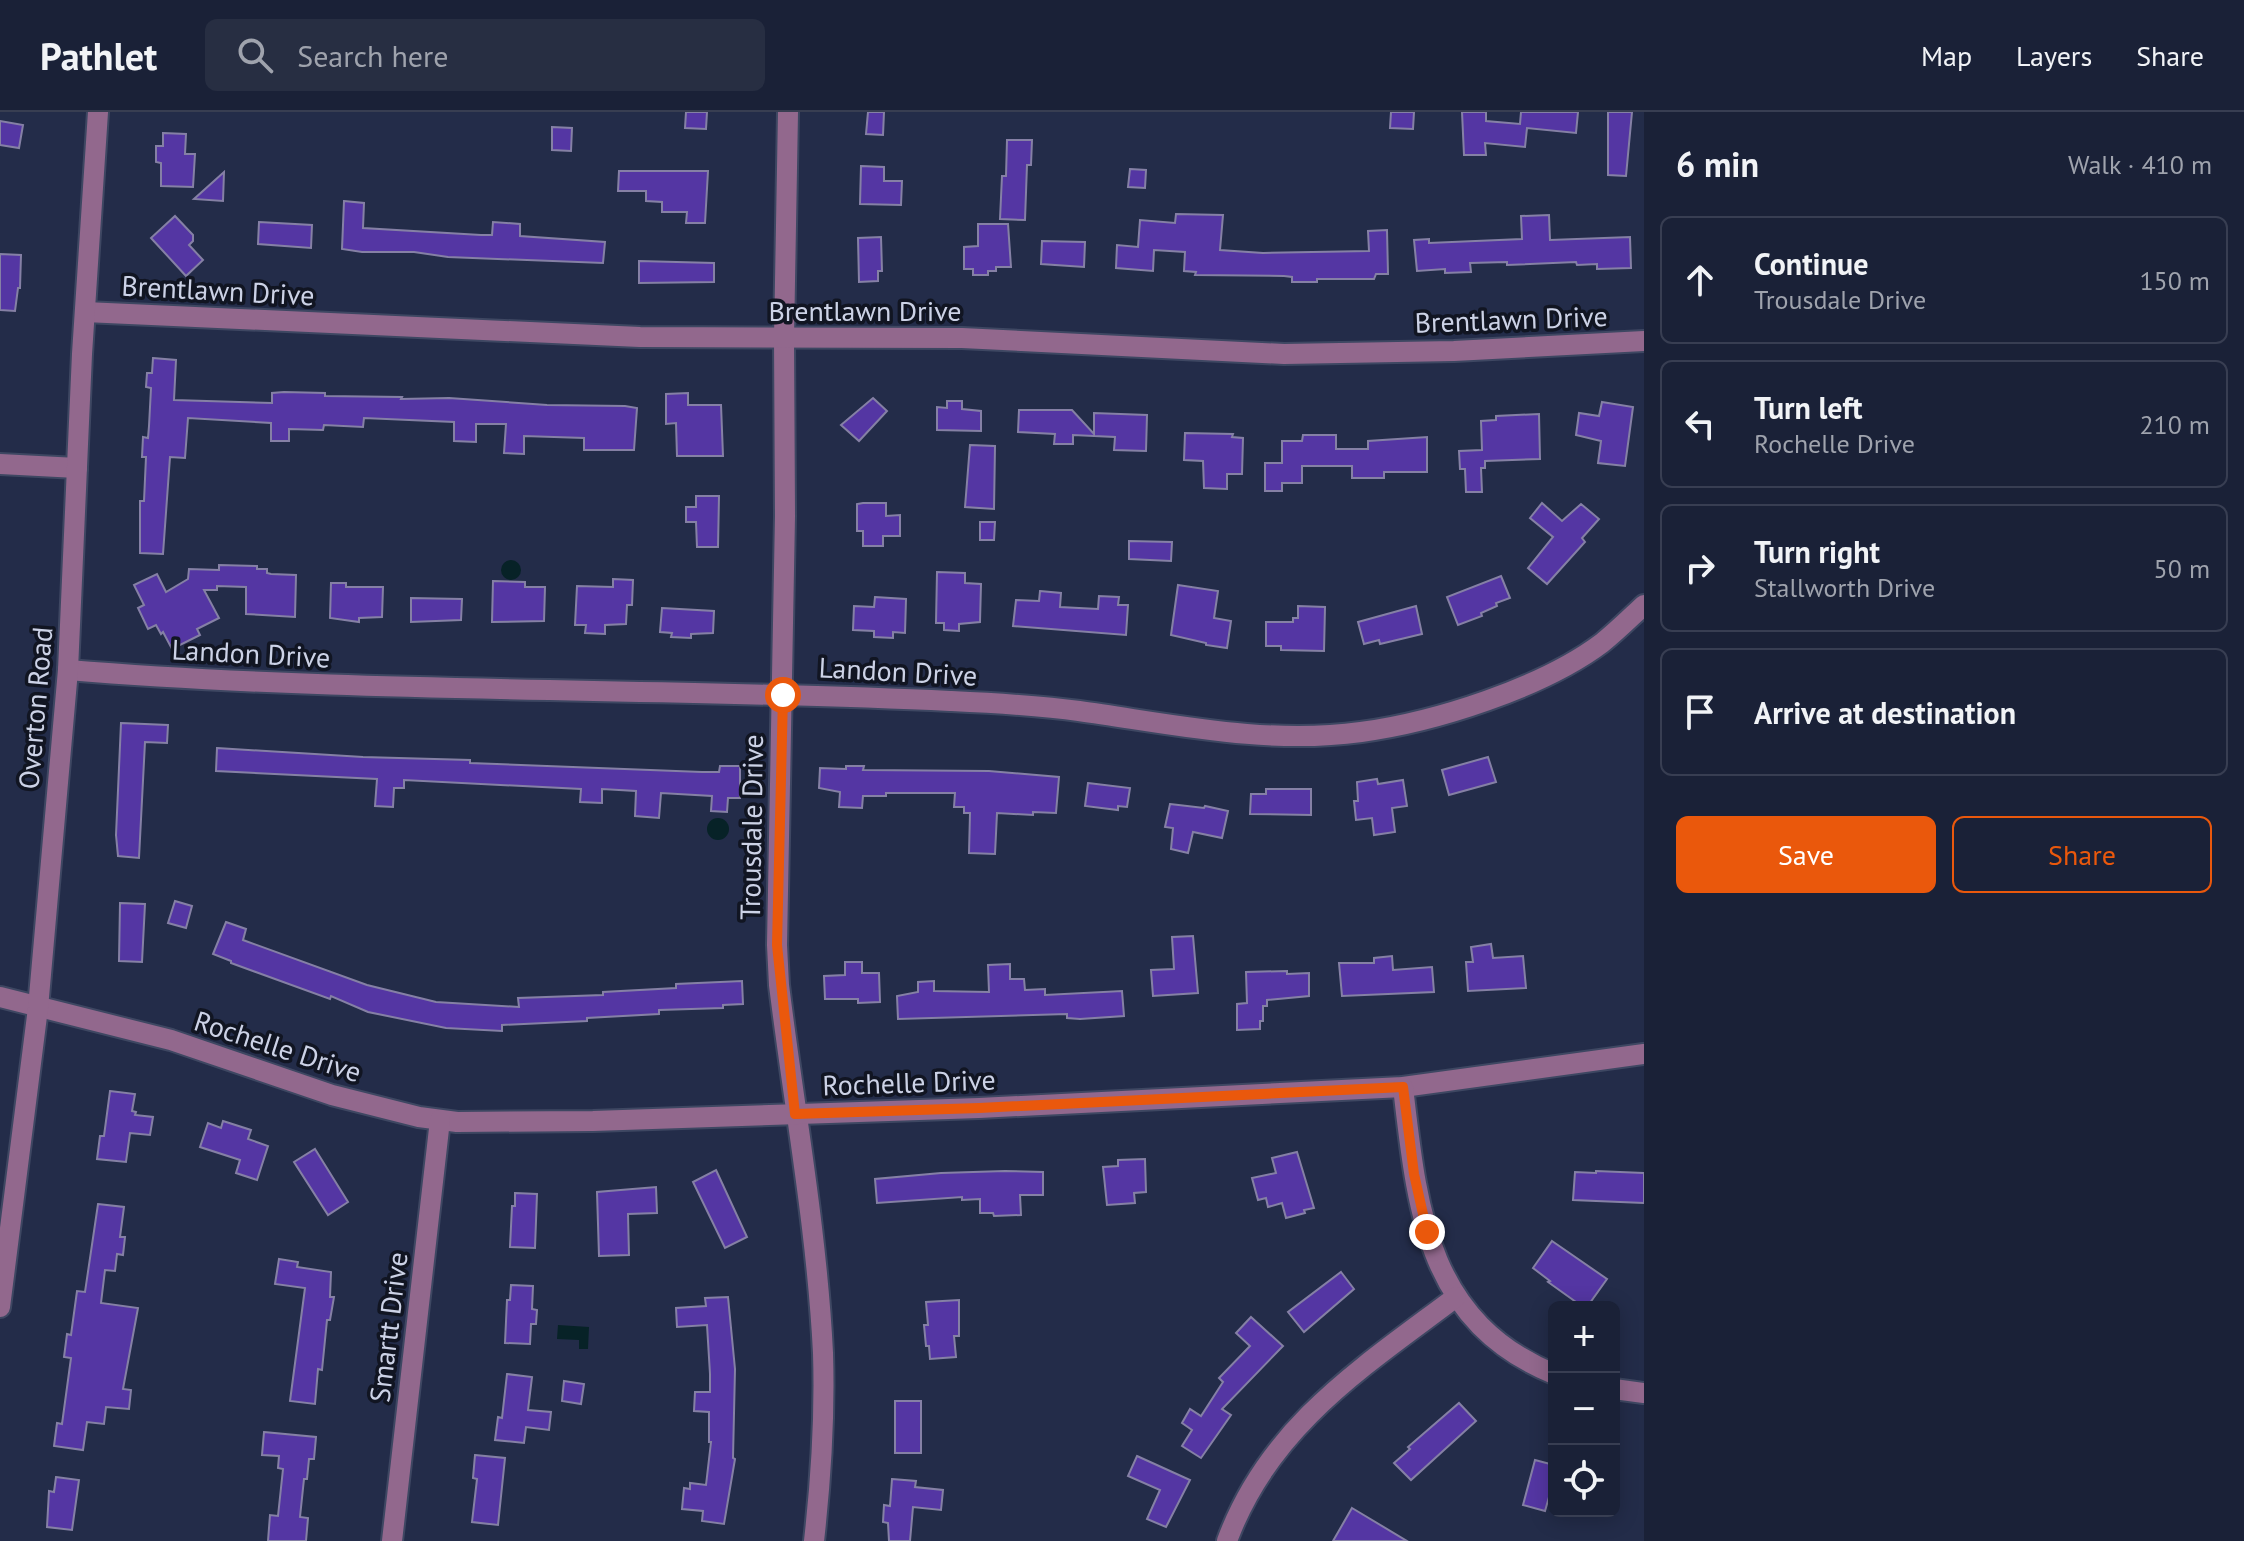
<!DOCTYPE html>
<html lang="en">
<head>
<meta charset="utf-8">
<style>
  :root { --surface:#1a2137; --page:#272e42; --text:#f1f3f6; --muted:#9fa3ad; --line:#383e52; --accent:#ea580c }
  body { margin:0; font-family:"PT Sans",sans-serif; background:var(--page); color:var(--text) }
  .controls { position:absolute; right:24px; bottom:24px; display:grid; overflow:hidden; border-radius:12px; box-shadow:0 4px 20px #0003 }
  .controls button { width:72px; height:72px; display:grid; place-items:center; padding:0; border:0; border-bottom:2px solid var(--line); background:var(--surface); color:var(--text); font:40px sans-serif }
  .stop { position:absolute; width:24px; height:24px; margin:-18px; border:6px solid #ea580c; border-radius:50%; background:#fff }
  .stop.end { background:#ea580c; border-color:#fff; box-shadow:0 2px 8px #0008 }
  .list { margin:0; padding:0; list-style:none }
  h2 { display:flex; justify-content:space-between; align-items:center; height:104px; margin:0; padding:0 32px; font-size:34px }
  h2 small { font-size:26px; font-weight:400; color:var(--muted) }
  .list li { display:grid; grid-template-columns:52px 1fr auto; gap:24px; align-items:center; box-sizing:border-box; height:128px; margin:0 16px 16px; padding:0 16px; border:2px solid var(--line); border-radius:12px }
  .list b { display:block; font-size:30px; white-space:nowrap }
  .list p { margin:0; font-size:26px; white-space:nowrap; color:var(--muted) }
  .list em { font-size:26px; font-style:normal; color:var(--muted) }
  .actions { display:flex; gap:16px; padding:24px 32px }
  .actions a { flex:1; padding:18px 0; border:2px solid var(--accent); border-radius:12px; text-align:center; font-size:28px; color:var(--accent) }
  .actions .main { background:var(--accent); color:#fff }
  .icon { flex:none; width:44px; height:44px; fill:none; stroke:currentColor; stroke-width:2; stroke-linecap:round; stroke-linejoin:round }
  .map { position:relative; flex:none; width:1644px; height:1429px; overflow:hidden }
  header { display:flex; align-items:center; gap:48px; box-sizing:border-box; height:112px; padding:0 40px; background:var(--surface); border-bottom:2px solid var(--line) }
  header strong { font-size:38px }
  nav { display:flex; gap:44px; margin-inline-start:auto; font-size:28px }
  .search { width:560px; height:72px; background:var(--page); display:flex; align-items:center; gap:20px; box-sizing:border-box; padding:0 28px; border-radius:12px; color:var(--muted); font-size:30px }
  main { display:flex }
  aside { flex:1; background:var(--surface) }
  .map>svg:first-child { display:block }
  .water { fill:#072227 }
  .building { fill:#5436a3; stroke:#8580a5; stroke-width:2 }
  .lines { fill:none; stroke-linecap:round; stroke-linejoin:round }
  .minor-casing { stroke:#3e4762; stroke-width:24 }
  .minor { stroke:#92688d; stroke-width:20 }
  .route { stroke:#ea580c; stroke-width:10 }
  .labels { text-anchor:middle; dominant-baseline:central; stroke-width:7; stroke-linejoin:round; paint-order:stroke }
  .street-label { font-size:28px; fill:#ccd2e6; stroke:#111522 }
</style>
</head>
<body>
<header>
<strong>Pathlet</strong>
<div class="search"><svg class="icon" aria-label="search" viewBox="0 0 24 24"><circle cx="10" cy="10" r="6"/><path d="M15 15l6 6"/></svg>Search here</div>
<nav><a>Map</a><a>Layers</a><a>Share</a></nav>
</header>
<main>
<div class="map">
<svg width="1644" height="1429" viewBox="0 0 1644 1429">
  <rect width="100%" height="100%" fill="#232c49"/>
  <g class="water">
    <circle cx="511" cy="458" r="10"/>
    <circle cx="718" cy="717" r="11"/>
    <polygon points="558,1213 589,1215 588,1237 579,1237 579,1228 557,1227"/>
  </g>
  <g class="building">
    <polygon points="686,0 707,0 706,17 685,16"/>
    <polygon points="868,0 884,0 883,23 866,22"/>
    <polygon points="1391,0 1414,0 1413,17 1390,16"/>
    <polygon points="1462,0 1486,0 1486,9 1520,12 1521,0 1578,0 1576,21 1527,16 1525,35 1485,31 1486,43 1464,43"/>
    <polygon points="1608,0 1632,0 1626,64 1608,63"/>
    <polygon points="0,9 23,13 19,36 0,33"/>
    <polygon points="552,15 572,16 571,39 552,38"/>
    <polygon points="163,21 186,22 185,42 195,42 193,75 161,74 161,51 156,50 156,34 163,34"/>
    <polygon points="1007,28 1032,28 1031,53 1027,53 1025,108 1000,107 1002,64 1006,64"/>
    <polygon points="861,54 884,55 884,69 902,69 901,93 860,92"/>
    <polygon points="1130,57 1146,58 1145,76 1128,75"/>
    <polygon points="619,59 708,59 705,111 686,111 687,100 662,100 662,90 646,89 646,79 618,79"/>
    <polygon points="224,60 223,89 194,87"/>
    <polygon points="344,89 364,91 363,116 481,123 492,123 493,110 520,112 520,124 605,130 603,151 448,145 414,140 362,140 342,137"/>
    <polygon points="1176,102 1223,103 1220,138 1263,141 1369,139 1368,119 1387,118 1388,162 1376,162 1374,167 1317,167 1317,170 1292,170 1292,165 1284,164 1195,163 1196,160 1184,159 1185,140 1154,138 1153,159 1116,156 1117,133 1138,135 1140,108 1175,111"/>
    <polygon points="1549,103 1550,128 1630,125 1631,156 1597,157 1597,152 1577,153 1576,150 1507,153 1507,150 1470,151 1471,160 1445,161 1445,157 1417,159 1414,128 1429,127 1429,131 1522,127 1521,104"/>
    <polygon points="175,104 193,123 193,129 189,133 203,148 186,164 151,126"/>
    <polygon points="259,110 312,113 311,136 258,132"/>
    <polygon points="978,112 1008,112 1011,155 996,155 996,159 988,159 988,163 973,163 973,157 964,157 964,135 978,134"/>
    <polygon points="881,125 882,159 878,159 878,169 859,170 858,126"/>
    <polygon points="1042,129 1085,130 1084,155 1041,152"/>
    <polygon points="0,142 21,143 20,176 18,176 15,199 0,198"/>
    <polygon points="639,149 714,151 714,170 639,171"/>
    <polygon points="153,246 176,248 174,288 272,291 272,281 284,280 325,281 325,284 402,285 401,287 449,286 547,293 625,294 637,296 634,338 584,338 584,326 524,324 524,342 504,341 506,312 476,312 476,330 454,329 454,310 364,306 363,315 324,313 323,318 289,317 289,329 271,329 271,311 188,306 185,346 170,345 163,442 140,441 140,389 144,389 146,345 142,345 143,325 148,326 149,314 151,276 146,275 147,261 152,261"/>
    <polygon points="688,281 688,293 721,293 723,344 677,344 676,311 666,312 666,282"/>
    <polygon points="873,286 887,299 859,329 841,313"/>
    <polygon points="947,289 962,289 962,297 981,299 981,319 937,318 937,295 947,296"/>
    <polygon points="1602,290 1633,295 1625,354 1598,351 1601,329 1576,323 1579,301 1599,304"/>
    <polygon points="1019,298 1072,298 1094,322 1094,301 1147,303 1146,339 1114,338 1115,325 1073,323 1073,332 1054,332 1055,322 1018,320"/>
    <polygon points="1539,302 1540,347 1485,349 1485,356 1481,356 1482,380 1466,380 1465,357 1460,357 1459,339 1482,338 1481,309 1496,308 1496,304"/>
    <polygon points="1185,321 1233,322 1232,325 1243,326 1242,362 1227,362 1227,377 1204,376 1203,349 1184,348"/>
    <polygon points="1303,323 1336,323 1336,337 1368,337 1368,329 1427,325 1427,360 1384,360 1384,366 1352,366 1352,354 1302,354 1302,371 1282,371 1282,379 1265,379 1265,351 1282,351 1282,329 1302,329"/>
    <polygon points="970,333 995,334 994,397 965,395"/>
    <polygon points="696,384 719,384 718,435 697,435 696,410 686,410 686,395 696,395"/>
    <polygon points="863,391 886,391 886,404 900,403 900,424 883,424 883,434 863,434 863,419 857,419 857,392"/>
    <polygon points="1542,391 1562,409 1581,392 1599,407 1582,426 1585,430 1547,472 1528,456 1553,425 1530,406"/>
    <polygon points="980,410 995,410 994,428 980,428"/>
    <polygon points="1129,429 1172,430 1171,449 1129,447"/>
    <polygon points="219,453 257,454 257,457 267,457 267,461 271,462 296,463 295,505 246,502 246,475 217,474 217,478 204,478 219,506 197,517 200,523 172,537 163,520 161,522 156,513 148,517 138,496 144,493 134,473 157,462 166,480 188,467 189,457 219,458"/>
    <polygon points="937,460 965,461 965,471 981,472 980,510 959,512 959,519 944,518 944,511 936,511"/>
    <polygon points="1501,464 1510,486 1496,491 1497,494 1481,501 1482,504 1458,513 1447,485"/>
    <polygon points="613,467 633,468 632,493 627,493 626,512 605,513 605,522 585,521 586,513 575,513 577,474 613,475"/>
    <polygon points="493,469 525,470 525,475 545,475 544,509 492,510"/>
    <polygon points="331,471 346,471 346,475 383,475 382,505 359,506 359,510 330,506"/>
    <polygon points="1178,473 1218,479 1214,506 1231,509 1227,536 1206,533 1206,531 1171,523"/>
    <polygon points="1040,479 1061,481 1060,495 1098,497 1099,484 1119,485 1118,493 1128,493 1126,523 1013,514 1016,488 1039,489"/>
    <polygon points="875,485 906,487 905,521 893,520 893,526 874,525 874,519 853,518 854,494 874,495"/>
    <polygon points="411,486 462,487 461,508 411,510"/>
    <polygon points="1298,494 1325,495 1324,539 1281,538 1281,534 1266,534 1266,510 1293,510 1293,506 1298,506"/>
    <polygon points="1416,494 1422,522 1380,532 1379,528 1364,532 1358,510"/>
    <polygon points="662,496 714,499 713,521 691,522 691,526 671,525 672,521 660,520"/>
    <polygon points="121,611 168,613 167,631 145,630 139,746 118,744 116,723"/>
    <polygon points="217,636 363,645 470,648 470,651 702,660 719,660 720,654 740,654 740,686 728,686 727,700 711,699 712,684 661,681 659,706 635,704 636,679 602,677 602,691 580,690 581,677 404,668 404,676 394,676 393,695 375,694 377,667 216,659"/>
    <polygon points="1488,645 1496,670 1449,683 1442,658"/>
    <polygon points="846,654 864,654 863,658 989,659 1059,665 1056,701 1033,700 1033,703 997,701 995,742 969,741 970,701 964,701 964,695 954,695 955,681 886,681 886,684 863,684 862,696 839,695 840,680 819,676 820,656 846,657"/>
    <polygon points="1377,667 1378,672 1403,668 1407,694 1392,696 1395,720 1374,723 1372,706 1356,708 1354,689 1358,689 1357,670"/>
    <polygon points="1088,671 1130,676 1127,695 1118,694 1118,698 1085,694"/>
    <polygon points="1266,677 1311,677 1311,703 1250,702 1251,682 1266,682"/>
    <polygon points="1170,692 1204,696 1205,694 1228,699 1222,726 1193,720 1188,741 1171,737 1173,716 1165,715"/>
    <polygon points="175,789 192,794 186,816 168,811"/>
    <polygon points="120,791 145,792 142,850 119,849"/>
    <polygon points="226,810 246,817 243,828 367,873 436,890 519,895 518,886 603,883 603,880 676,876 676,872 742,869 743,892 723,893 723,896 659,898 659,902 587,906 587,909 502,913 502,919 446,916 368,900 331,884 330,887 231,851 231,849 213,842"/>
    <polygon points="1193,824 1198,881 1153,884 1151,858 1174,857 1172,825"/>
    <polygon points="1491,832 1493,846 1523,844 1526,876 1468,879 1466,850 1473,850 1471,835"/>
    <polygon points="1392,844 1393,858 1432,855 1434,880 1342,884 1339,851 1374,851 1374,846"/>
    <polygon points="845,850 862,850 862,861 879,861 880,890 858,891 858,887 825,887 824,864 845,863"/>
    <polygon points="1010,852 1010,867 1024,867 1025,878 1045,877 1045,883 1122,879 1124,904 1080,907 1067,906 1067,902 898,907 897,884 918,880 918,870 934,869 934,879 989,880 988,853"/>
    <polygon points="1287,859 1287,862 1309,861 1309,884 1267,888 1267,894 1263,894 1263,909 1260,909 1260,917 1237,918 1237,892 1247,891 1246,860"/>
    <polygon points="110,979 135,982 132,999 136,1000 135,1003 153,1005 150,1023 130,1021 126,1050 97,1047 100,1024 104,1024"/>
    <polygon points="223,1009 251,1018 248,1027 268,1034 257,1068 236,1061 240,1048 200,1035 208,1011 221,1016"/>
    <polygon points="315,1037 348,1090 328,1103 294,1050"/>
    <polygon points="1297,1040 1314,1096 1304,1098 1305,1101 1286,1106 1282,1091 1268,1095 1266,1086 1258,1088 1252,1066 1276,1061 1272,1046"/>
    <polygon points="1145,1047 1146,1080 1134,1081 1135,1091 1107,1093 1103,1055 1118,1054 1118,1048"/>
    <polygon points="716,1058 747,1125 725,1136 693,1070"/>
    <polygon points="1005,1059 1043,1060 1043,1083 1020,1083 1021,1103 994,1104 993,1101 980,1101 980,1087 962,1088 962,1085 877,1091 875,1067 941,1061"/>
    <polygon points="1596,1059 1644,1061 1644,1091 1573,1088 1575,1060 1596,1061"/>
    <polygon points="656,1075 657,1101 628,1102 629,1143 599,1144 597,1080"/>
    <polygon points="515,1081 537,1082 535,1136 510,1135 512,1094 515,1094"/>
    <polygon points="98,1092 124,1095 120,1125 125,1125 123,1143 117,1142 115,1159 105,1158 101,1191 138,1196 123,1277 131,1278 129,1297 106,1295 104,1312 87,1310 83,1338 54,1334 57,1311 62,1312 71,1246 64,1245 67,1222 71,1223 77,1179 85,1180"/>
    <polygon points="1552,1129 1607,1167 1587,1195 1583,1195 1548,1170 1550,1169 1533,1156"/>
    <polygon points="279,1147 298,1150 297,1155 331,1160 330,1185 334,1185 330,1208 327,1208 322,1258 318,1257 315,1292 290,1289 305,1176 275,1172"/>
    <polygon points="1341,1160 1354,1177 1304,1220 1288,1200"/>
    <polygon points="511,1173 533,1174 532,1197 537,1198 536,1212 531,1212 530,1232 505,1231 507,1188 510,1188"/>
    <polygon points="728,1185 735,1257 733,1346 735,1347 724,1412 702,1409 703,1399 682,1397 684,1376 690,1377 690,1371 706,1373 711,1330 709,1330 709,1300 694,1299 695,1280 710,1280 710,1262 707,1213 677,1215 676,1196 706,1194 705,1186"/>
    <polygon points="959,1188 959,1224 954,1224 956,1245 930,1247 929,1234 926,1234 924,1213 928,1213 926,1190"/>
    <polygon points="1251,1205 1283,1234 1222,1297 1231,1303 1201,1346 1182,1334 1192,1318 1182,1311 1190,1297 1201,1304 1223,1270 1219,1266 1250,1234 1236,1221"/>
    <polygon points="507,1262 532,1265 528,1298 551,1300 549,1318 526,1315 524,1331 495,1328 498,1305 502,1306"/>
    <polygon points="564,1269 584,1272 581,1292 562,1289"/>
    <rect x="895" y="1289" width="26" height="52"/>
    <polygon points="1459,1291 1476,1309 1411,1368 1394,1351 1410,1337 1408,1335"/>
    <polygon points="264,1320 316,1325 314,1347 309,1347 307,1367 304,1367 300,1405 308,1406 306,1429 268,1429 270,1403 278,1404 283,1357 278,1356 279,1344 262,1343"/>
    <polygon points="475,1343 505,1346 498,1413 472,1410 477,1367 473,1366"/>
    <polygon points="1137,1344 1190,1368 1166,1415 1147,1407 1160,1378 1128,1364"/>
    <polygon points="1535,1348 1554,1353 1554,1379 1551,1378 1545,1399 1523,1393"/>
    <polygon points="56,1365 79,1368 72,1418 47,1415 49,1379 54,1380"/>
    <polygon points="892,1367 916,1369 915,1375 943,1378 941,1398 913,1395 910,1429 889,1429 888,1411 883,1410 884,1393 890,1394"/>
    <polygon points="1352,1396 1407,1429 1333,1429"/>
  </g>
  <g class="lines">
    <defs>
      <g id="minor">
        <path d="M788,0L784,226L785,404L777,833L779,873C794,995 817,1118 823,1241C825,1303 821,1367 814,1429"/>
        <polyline points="85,200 640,225 962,226 1284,242 1454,239 1644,229"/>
        <polyline points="0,352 77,356"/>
        <path d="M68,558C361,582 656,575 950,589C993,591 1037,593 1079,599C1173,612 1266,633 1361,620C1435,610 1542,576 1602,531C1617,519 1630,506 1644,493"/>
        <polyline points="0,885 171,928 332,983 419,1005 457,1010 593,1009 979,996 1403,975 1644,942"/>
        <path d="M1403,975C1417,1095 1426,1209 1554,1262"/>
        <polyline points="0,1195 38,896 68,558 82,242 98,0"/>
        <polyline points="1614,1277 1644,1281"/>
        <polyline points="392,1429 440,1008"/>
        <path d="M1227,1429C1269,1314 1363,1255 1456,1185"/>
      </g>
    </defs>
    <use href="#minor" class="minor-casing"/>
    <use href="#minor" class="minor"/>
  </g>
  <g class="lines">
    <polyline class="route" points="783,583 777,833 795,1002 979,996 1403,975 1414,1062 1427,1120"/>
  </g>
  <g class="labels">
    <g class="street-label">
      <text transform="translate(218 178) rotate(3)">Brentlawn Drive</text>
      <text x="865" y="198">Brentlawn Drive</text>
      <text transform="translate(1511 207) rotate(-2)">Brentlawn Drive</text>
      <text transform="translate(251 541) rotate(3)">Landon Drive</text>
      <text transform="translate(898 559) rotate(3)">Landon Drive</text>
      <text transform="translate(35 596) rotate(-85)">Overton Road</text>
      <text transform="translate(751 715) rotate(-89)">Trousdale Drive</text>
      <text transform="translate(278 934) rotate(18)">Rochelle Drive</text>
      <text transform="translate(909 970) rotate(-2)">Rochelle Drive</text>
      <text transform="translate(388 1215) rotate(-83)">Smartt Drive</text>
    </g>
  </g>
</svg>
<div class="controls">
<button>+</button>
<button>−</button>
<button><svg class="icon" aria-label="locate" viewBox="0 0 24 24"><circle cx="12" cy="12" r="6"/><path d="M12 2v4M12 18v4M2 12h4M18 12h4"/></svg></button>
</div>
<div class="stop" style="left:783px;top:583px"></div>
<div class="stop end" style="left:1427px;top:1120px"></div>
</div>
<aside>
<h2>6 min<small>Walk · 410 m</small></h2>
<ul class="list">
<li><svg class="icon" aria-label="ahead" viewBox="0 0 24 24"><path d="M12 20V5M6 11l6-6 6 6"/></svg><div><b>Continue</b><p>Trousdale Drive</p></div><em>150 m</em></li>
<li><svg class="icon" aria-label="left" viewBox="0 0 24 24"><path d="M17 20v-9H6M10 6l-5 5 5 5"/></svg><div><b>Turn left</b><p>Rochelle Drive</p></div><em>210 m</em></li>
<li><svg class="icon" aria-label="right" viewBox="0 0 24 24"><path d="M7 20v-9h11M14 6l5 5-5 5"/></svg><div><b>Turn right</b><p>Stallworth Drive</p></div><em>50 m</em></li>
<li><svg class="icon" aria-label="arrive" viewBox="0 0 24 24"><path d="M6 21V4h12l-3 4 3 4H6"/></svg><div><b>Arrive at destination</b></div></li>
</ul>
<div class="actions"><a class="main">Save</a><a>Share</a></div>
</aside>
</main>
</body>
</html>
